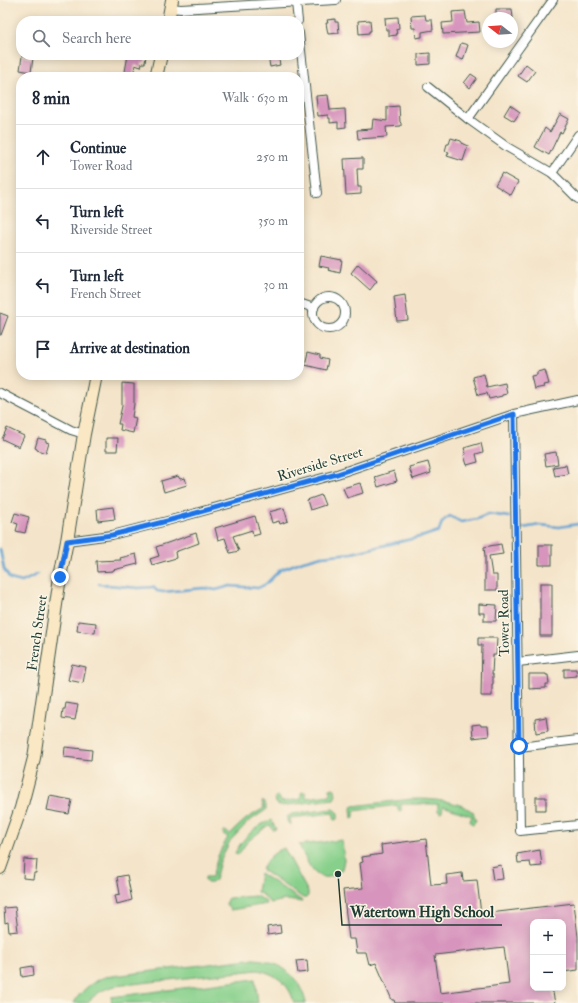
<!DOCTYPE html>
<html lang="en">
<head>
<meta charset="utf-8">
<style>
  :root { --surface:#fff; --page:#f6f6f7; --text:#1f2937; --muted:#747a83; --line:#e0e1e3 }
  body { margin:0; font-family:"IM FELL Double Pica",serif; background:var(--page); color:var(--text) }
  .controls { position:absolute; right:12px; bottom:12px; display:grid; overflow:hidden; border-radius:8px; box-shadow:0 2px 10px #0003 }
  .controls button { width:36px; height:36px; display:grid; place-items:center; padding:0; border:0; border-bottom:1px solid var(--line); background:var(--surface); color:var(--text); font:20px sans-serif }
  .compass { position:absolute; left:482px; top:12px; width:36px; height:36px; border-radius:50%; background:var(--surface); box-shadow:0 2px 10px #0003; rotate:287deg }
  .stop { position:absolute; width:12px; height:12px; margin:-9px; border:3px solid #1a73e8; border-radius:50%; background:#fff }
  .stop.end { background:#1a73e8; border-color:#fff; box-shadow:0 1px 4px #0008 }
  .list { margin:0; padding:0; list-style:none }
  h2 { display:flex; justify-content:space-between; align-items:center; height:52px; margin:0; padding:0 16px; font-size:17px }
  h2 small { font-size:13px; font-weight:400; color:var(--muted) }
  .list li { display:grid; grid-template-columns:26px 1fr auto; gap:12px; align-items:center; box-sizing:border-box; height:64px; padding:0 16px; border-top:1px solid var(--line) }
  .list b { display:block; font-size:15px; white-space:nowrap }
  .list p { margin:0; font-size:13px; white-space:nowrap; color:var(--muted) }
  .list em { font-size:13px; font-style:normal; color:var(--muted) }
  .icon { flex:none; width:22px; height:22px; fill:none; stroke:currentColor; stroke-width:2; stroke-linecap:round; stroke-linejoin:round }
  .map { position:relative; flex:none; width:578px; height:1003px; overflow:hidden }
  .search { position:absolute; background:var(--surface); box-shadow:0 2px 10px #0003; left:16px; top:16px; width:288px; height:44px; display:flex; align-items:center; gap:10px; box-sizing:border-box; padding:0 14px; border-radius:16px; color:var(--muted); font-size:15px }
  .panel { position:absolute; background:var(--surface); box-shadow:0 2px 10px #0003; left:16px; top:72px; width:288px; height:308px; border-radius:16px }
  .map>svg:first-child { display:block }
  .green { fill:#87d08b; stroke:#538660 }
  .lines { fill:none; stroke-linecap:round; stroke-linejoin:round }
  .stream { stroke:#5ea1d2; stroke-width:2.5 }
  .building { fill:#d794bd; fill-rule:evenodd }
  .street-casing { stroke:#3f564a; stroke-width:10 }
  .secondary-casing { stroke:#3f564a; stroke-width:14 }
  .street { stroke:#fff; stroke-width:8 }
  .secondary { stroke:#fae7c3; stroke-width:12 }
  .route { stroke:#1a73e8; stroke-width:5 }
  .labels { text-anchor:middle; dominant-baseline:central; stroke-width:3; stroke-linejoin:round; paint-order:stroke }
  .street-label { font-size:14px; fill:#1f3d34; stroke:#fcf5e5 }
  .leader { fill:none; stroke:#1f3d34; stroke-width:1.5 }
  .callout-dot { fill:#1f3d34; stroke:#fcf5e5; stroke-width:1.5 }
  .callout-label { font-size:15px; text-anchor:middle; font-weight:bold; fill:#1f3d34; stroke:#fcf5e5; stroke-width:3; stroke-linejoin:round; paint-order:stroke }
</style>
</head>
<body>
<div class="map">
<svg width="578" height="1003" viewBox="0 0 578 1003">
  <rect width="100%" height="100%" fill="#fcf5e5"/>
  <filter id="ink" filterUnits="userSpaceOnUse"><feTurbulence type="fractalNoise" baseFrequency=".025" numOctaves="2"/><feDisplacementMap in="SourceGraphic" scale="8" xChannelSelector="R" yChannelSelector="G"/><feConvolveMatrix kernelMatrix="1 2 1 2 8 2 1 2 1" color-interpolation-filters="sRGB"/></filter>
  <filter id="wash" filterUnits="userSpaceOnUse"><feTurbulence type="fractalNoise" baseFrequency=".012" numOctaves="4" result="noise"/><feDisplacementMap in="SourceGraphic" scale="16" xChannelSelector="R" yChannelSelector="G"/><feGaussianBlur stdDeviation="0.9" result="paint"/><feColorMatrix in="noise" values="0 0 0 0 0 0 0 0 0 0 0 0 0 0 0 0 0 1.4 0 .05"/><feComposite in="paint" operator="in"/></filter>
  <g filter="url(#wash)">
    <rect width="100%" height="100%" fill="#f4e5ca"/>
    <g class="green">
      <polygon points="333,788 335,789 336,795 334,799 281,806 276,803 275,798 277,796 279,797 281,802 301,799 301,793 302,792 305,792 306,798 330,795 330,789"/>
      <path d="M412,799C430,799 458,800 473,812L476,820L474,823L472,824L470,821L472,816L443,806L442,812L441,813L438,811V804H401V811L399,812L397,805L354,811V817L352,818L351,808L353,806Z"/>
      <polygon points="263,801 266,805 266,810 248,822 230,841 220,861 215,880 212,883 207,883 205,880 205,877 212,877 218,856 228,837 223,834 223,831 225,831 230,834 246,819 264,808 262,803"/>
      <polygon points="333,809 338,813 338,819 335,820 333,813 290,818 291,824 290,825 287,821 287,817 292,814"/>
      <path d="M271,820L276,829L273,830L270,825L267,826L247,842L238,855L235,853C242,839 255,826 271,820Z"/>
      <path d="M342,840L344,860L342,869C339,874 335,876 329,877C312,880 306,858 299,845Z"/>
      <path d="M284,848L308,892V896L306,898H303L262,870C265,860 274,852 284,848Z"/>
      <polygon points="260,873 301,900 302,902 286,900 270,903 263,895 257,892"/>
      <polygon points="256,896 264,900 267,904 230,910 226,904 227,899 229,898"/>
      <path d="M249,959C277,958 300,975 306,1003H294C290,984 275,973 257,970L115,986C103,989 95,994 87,1003H74C81,990 92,982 105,977Z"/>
      <polygon points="255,979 258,1003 112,1003 111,997"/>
    </g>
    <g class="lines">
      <g class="stream">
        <polyline points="523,528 540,525 559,527 578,524"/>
        <polyline points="0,549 4,569 10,579 22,582 38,574"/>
        <path d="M99,584L138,588L153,587L157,591L163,592L204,588L216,590L230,586L258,588L266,584L280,570L303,561L322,556L352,553L424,536L439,531C441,524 442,520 450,516L461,522L477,519L489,514L509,517"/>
      </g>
    </g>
    <g id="blocks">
      <g class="building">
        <polygon points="496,9 512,9 513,18 496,18"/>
        <polygon points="465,11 467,23 479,22 480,32 443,34 442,23 453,22 452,12"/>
        <polygon points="425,15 426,20 432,20 433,30 422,32 422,37 416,38 415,28 412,28 411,16"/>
        <polygon points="398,17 399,28 396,29 397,35 389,36 389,30 386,30 385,18"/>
        <polygon points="335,19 335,22 338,22 339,33 328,34 326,23 328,23 327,20"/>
        <polygon points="370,20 371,31 369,31 369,33 359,34 358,21"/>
        <polygon points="461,43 468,45 463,60 456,57"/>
        <polygon points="430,53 430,64 418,65 418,54"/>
        <polygon points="128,55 146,55 145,63 142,63 141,67 135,65 133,77 124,77"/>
        <polygon points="268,55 278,55 280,65 270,67"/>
        <polygon points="22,56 33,58 31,72 20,70"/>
        <polygon points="526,64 535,71 527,82 518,76"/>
        <polygon points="471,74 477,78 470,88 464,83"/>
        <polygon points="328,95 330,110 345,109 346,127 338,128 338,122 330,123 330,118 328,118 328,115 318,116 316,96"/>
        <polygon points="510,105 520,112 514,121 504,115"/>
        <polygon points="399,106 400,122 401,123 401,126 386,127 387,137 358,139 357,130 372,129 373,119 387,121 387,107"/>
        <polygon points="560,114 569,119 562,133 560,132 549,155 535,147 545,128 550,132"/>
        <polygon points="451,138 461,141 463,144 468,146 463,161 447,156 449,152 445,151 447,144 449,144"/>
        <polygon points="363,158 363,169 357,169 358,187 361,187 361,194 346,195 344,159"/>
        <polygon points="502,173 518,182 511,195 495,185"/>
        <polygon points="321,256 342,260 340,273 328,270 329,268 319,266"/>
        <polygon points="358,264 377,281 370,290 351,273"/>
        <polygon points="405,295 408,320 397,321 394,297"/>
        <polygon points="0,313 8,316 1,335 0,335"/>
        <polygon points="308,352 320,355 320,358 328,360 326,370 305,365"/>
        <polygon points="545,370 549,384 543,385 544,387 534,389 531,376 537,375 537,372"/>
        <polygon points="484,374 487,387 505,383 507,394 502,395 502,396 489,399 487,393 478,395 473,377"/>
        <polygon points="122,383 134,384 134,404 132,417 136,418 133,433 120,430 121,424 118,424 122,406"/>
        <polygon points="7,428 24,436 19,447 2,439"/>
        <polygon points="38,438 46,440 46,442 49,443 46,453 37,450 37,449 35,448"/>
        <polygon points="106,438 118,438 117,451 106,451"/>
        <polygon points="481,443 483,452 476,454 478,462 467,465 464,455 466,454 464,448"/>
        <polygon points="556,452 558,464 546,466 544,454"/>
        <polygon points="428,462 431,473 413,479 409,467"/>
        <polygon points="566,465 568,474 555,476 553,467"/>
        <polygon points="394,471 397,481 378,487 375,477"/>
        <polygon points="178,476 180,479 185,478 187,485 164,492 161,481"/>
        <polygon points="360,483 363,493 347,498 343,488"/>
        <polygon points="321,495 325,505 310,510 307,500"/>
        <polygon points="113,507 115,519 98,521 97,509"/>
        <polygon points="284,508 288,521 280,524 279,521 272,523 269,512"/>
        <polygon points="15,513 29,517 25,533 16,531 18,524 12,522"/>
        <polygon points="255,516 260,534 253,536 252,530 233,536 239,551 230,553 225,538 218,540 215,528"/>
        <polygon points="196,533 199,543 175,552 176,558 152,565 150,559 159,556 156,547"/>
        <polygon points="501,544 503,554 489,556 492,575 497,575 497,590 485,590 485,556 484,547"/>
        <rect x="539" y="545" width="13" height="20"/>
        <polygon points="136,554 138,564 113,570 113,571 97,572 96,561 121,560 120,558"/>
        <rect x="540" y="583" width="12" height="53"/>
        <polygon points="479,604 497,605 496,621 484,621 484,613 479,613"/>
        <polygon points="78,621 96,623 95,633 77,631"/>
        <polygon points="478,638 497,638 496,655 493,655 492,674 493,674 493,684 492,684 492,696 481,696 482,645 478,645"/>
        <polygon points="72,664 86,667 83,683 68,680"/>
        <polygon points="564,669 576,669 577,676 564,677"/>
        <polygon points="529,674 546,674 546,675 548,675 549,684 546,684 546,688 529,689"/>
        <polygon points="66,703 78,705 75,720 62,718 63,709 65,709"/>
        <polygon points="546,717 548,731 536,733 535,719"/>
        <polygon points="480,724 481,726 488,726 489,736 473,738 472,725"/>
        <polygon points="65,747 92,750 91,760 64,757"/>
        <polygon points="50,796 72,800 69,814 47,810"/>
        <rect x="536" y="797" width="10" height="13"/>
        <path d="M426,839L431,885L447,884L446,875L455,874L462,873L463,881L477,880L481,914L574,903L578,937V970L563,972V922H533V988H552L555,1003H395L394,1000H392L376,963L370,965L367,953H357L355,939H349L343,890L363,888L360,863L363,862L362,857L382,854L381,845ZM504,947L509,984L440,993L435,955Z"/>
        <polygon points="540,850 542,866 531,867 530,862 518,863 517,854"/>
        <polygon points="24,859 37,860 36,873 34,873 33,879 23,878"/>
        <polygon points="501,865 503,879 493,880 491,867"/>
        <polygon points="127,875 132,900 117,904 115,895 120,894 117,877"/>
        <polygon points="15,907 18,931 9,932 8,922 5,923 4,908"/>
        <polygon points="280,925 281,933 268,935 267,927"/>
        <polygon points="307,960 308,972 298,973 296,961"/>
        <polygon points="33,966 34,975 22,977 21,968"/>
      </g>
    </g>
  </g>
  <g filter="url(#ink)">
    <use href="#blocks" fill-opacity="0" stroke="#3f564a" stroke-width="1"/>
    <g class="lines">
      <defs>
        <g id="street">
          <polyline points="296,3 298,21"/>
          <polyline points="170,8 181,9 336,0"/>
          <polyline points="299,33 317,193"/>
          <polyline points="428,87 468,119 507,147 552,173 578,199"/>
          <polyline points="468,119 553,0"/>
          <polyline points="552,173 578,135"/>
          <circle cx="329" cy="313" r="16"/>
          <polyline points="299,303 314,308"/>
          <polyline points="0,393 71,430 84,434"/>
          <polyline points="514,414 520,831 578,825"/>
          <polyline points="67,541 112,535 167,521 337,474 514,414 578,400"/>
          <polyline points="518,662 578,655"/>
          <polyline points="519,747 578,740"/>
        </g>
        <g id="secondary">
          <polyline points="168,21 172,0"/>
          <polyline points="156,77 161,55"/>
          <polyline points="0,868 21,808 34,758 60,577 67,541 84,434 96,375"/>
        </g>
      </defs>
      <use href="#street" class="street-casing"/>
      <use href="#secondary" class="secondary-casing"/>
      <use href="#street" class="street"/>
      <use href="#secondary" class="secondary"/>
    </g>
  </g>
  <g class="lines" filter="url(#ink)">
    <polyline class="route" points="60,577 67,541 112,535 167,521 337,474 514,414 519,746"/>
  </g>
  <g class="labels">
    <g class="street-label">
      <text transform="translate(320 464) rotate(-17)">Riverside Street</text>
      <text transform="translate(504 623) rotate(-91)">Tower Road</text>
      <text transform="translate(37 633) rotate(-82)">French Street</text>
    </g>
  </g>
  <path class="leader" d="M338 874L342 925H502"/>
  <circle class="callout-dot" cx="338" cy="874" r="4"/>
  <g class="callout-label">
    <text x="422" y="917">Watertown High School</text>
  </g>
</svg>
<div class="controls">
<button>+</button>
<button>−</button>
</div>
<svg class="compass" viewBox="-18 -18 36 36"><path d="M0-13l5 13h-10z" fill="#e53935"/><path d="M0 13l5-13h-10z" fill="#747a83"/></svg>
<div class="stop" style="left:519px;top:746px"></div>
<div class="stop end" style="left:60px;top:577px"></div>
<div class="search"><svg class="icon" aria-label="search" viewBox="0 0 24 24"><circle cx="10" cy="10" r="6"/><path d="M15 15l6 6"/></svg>Search here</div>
<section class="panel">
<h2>8 min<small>Walk · 630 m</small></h2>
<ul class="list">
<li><svg class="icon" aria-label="ahead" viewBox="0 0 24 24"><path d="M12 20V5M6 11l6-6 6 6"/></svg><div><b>Continue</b><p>Tower Road</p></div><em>250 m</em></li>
<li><svg class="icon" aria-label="left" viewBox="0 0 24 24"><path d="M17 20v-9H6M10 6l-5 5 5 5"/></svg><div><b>Turn left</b><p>Riverside Street</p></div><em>350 m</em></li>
<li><svg class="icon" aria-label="left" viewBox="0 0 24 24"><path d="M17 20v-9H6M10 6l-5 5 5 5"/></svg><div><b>Turn left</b><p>French Street</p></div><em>30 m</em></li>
<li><svg class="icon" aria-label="arrive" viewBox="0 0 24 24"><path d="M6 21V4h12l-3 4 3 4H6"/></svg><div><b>Arrive at destination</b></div></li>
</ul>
</section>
</div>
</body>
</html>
